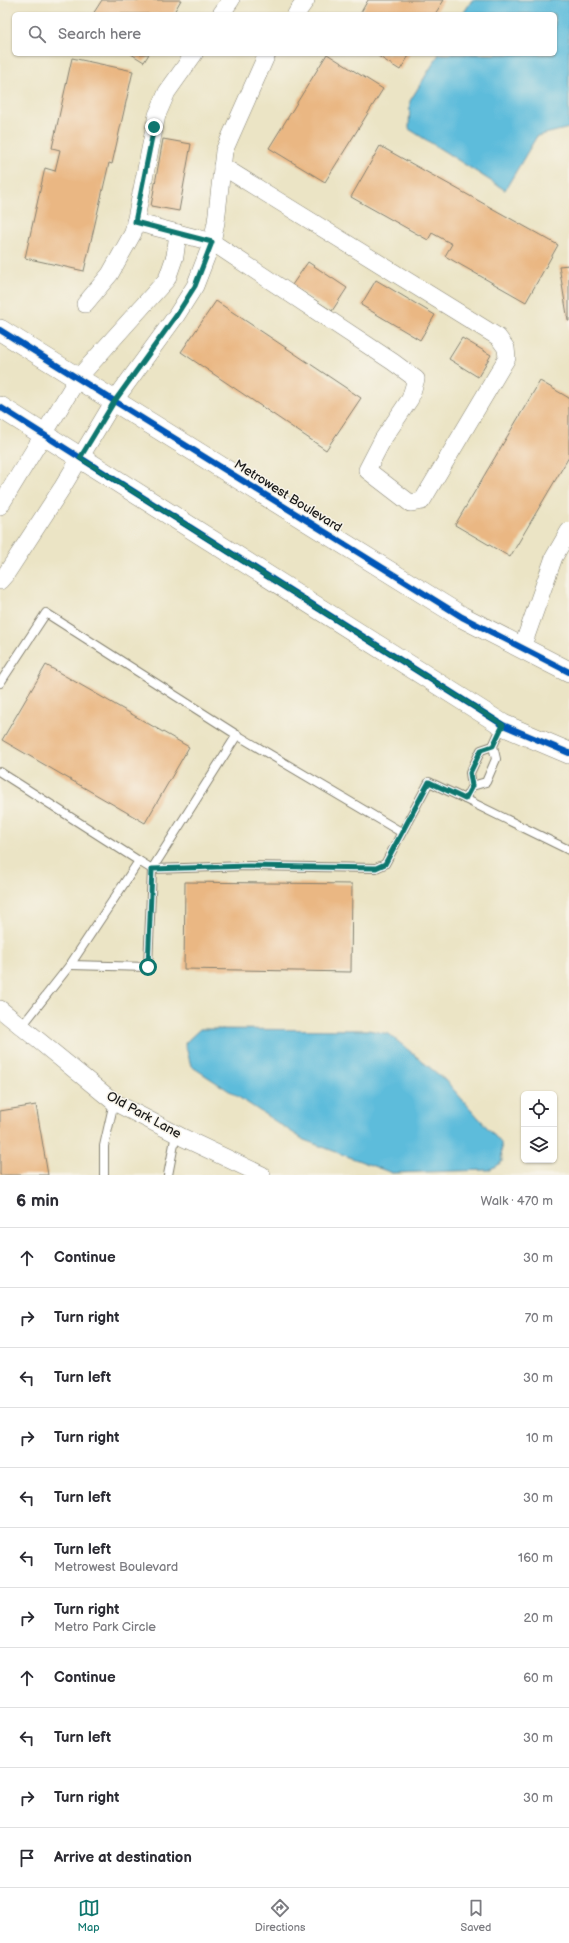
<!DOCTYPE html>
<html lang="en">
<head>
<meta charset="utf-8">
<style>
  :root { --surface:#fff; --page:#f2f2f3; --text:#2b2b33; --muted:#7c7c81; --line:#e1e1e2; --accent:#0f766e }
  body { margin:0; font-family:"Balsamiq Sans",sans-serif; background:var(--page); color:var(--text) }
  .controls { position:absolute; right:12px; bottom:12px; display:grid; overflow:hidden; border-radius:6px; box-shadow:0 1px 3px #0004 }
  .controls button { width:36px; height:36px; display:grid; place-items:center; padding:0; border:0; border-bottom:1px solid var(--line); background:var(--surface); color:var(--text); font:20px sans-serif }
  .stop { position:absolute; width:12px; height:12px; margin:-9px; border:3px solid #0f766e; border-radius:50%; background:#fff }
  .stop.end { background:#0f766e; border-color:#fff; box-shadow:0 1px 4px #0008 }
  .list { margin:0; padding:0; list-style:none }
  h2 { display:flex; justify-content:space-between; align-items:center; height:52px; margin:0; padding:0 16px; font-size:17px }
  h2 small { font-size:13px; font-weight:400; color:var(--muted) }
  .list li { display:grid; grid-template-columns:26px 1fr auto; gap:12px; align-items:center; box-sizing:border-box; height:60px; padding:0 16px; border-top:1px solid var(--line) }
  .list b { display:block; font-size:15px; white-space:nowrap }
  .list p { margin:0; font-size:13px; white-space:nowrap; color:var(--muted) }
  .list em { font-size:13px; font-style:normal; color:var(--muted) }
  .icon { flex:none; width:22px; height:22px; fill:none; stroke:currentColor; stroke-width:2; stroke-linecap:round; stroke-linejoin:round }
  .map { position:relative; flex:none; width:569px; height:1175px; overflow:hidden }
  .search { position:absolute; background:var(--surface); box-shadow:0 1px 3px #0004; left:12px; right:12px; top:12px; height:44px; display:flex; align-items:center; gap:10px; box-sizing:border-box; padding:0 14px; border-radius:6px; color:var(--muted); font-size:15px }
  .sheet { height:712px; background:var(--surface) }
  nav { display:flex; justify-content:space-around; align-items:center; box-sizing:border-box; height:56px; border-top:1px solid var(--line); background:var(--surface); font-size:11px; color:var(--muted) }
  nav a { display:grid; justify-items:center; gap:2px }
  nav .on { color:var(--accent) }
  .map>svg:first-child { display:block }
  .water { fill:#5dbcdb; stroke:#3c6c7c }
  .building { fill:#eab783 }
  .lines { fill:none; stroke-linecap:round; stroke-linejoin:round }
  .service-casing { stroke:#848070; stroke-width:10 }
  .minor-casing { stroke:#848070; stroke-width:18 }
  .tertiary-casing { stroke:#848070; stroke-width:22 }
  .service { stroke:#fff; stroke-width:8 }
  .minor { stroke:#fff; stroke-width:17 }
  .tertiary { stroke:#fff; stroke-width:21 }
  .cycleway-casing { stroke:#f7f3e8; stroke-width:8 }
  .cycleway { stroke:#0057b8; stroke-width:6 }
  .route { stroke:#0f766e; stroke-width:5 }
  .labels { text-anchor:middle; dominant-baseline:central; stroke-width:3; stroke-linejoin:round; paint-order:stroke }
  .street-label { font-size:13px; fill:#1c1c1c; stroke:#f7f3e8 }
</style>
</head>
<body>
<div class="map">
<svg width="569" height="1175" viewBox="0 0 569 1175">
  <rect width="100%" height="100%" fill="#f7f3e8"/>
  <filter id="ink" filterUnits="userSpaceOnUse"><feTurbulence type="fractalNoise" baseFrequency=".025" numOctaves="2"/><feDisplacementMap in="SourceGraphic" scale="8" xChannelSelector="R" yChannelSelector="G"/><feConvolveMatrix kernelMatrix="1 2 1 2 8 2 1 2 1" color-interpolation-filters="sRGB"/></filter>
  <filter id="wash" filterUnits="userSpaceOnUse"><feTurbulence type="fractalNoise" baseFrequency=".012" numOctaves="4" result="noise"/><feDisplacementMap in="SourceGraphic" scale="16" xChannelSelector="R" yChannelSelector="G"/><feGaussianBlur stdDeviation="0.9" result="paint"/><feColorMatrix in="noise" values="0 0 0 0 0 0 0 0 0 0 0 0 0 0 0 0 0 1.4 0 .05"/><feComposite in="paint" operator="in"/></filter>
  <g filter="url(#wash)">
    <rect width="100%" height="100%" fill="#ebe4c5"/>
    <g class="water">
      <polygon points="472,0 569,0 569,128 537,136 505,190 409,129 410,101 439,54 555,54 555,14 463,14"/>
      <polygon points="200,1029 368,1030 389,1034 445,1080 501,1143 502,1162 489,1170 392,1173 304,1140 191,1066 185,1043"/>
    </g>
    <g id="blocks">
      <g class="building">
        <polygon points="102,0 181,0 173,14 93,14"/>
        <polygon points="368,0 444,0 435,14 360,14"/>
        <polygon points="131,54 149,54 144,62"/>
        <polygon points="327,54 383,89 325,182 269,148"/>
        <polygon points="375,54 410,54 400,70"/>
        <polygon points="72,58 133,71 112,164 109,163 84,271 25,258 45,168 55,171 60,150 52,148"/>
        <polygon points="163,139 191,144 179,211 151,206"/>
        <polygon points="380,146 558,245 526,302 445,256 452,244 432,233 428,240 351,197"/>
        <polygon points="308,262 347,288 332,311 292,285"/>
        <polygon points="569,265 569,321 568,321 559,266"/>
        <polygon points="376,280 435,315 420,340 361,305"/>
        <polygon points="216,301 361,398 326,450 181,352"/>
        <polygon points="462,338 491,355 478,377 449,359"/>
        <polygon points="540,381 569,398 569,457 510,557 455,525"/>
        <polygon points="46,665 189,747 145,823 2,740"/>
        <polygon points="185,882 352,884 351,972 184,969"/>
        <polygon points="36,1105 48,1175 0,1175 0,1111"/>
      </g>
    </g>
  </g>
  <g filter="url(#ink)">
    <use href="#blocks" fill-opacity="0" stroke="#848070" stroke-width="1"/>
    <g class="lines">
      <defs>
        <g id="service">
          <polyline points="0,683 46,613 237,735 401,832"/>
          <polyline points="493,746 481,750 470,773 472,786 465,799 569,850"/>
          <polyline points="0,772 139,861"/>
          <polyline points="472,786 486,782 496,759 493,746 502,726"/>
          <polyline points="70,965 148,967 152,869 249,866 376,868 385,864 429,782 465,799"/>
          <polyline points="22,1026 70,965 139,861 152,869 237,735"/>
          <polyline points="104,1175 104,1146 114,1102"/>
          <polyline points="168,1175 176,1134"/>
        </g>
        <g id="minor">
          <polyline points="221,14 231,0"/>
          <polyline points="296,14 306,0"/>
          <polyline points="135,222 212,242 393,362 416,379 410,399 383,439 367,470 410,503 422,501 507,358 506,348 498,337 222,166"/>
          <polyline points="85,304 110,274 133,233 157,115 167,92 194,54"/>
          <polyline points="0,506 78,378 167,279 175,256 178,233"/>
          <polyline points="0,581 6,574 62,488 114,401 176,316 195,286 212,242 216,222 224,151 267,54"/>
          <polyline points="522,648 554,557 569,531"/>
          <polyline points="0,1009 114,1102 184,1138 262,1175"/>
        </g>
        <g id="tertiary">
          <polyline points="0,330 462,617 569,672"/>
          <polyline points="0,407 503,725 569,753"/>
        </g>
      </defs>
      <use href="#service" class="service-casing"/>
      <use href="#minor" class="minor-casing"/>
      <use href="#tertiary" class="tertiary-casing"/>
      <use href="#service" class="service"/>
      <use href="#minor" class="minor"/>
      <use href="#tertiary" class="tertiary"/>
      <defs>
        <g id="cycleway">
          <polyline points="0,330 462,617 569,672"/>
          <polyline points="0,407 503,725 569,753"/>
        </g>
      </defs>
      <use href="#cycleway" class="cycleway-casing"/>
      <use href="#cycleway" class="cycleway"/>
    </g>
  </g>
  <g class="lines" filter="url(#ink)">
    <polyline class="route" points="148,967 152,869 249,866 376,868 385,864 429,782 465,799 472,786 470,773 481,750 493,746 503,725 80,458 114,402 176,316 195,286 212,242 135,222 154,127"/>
  </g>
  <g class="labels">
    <g class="street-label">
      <text transform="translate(288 496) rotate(32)">Metrowest Boulevard</text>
      <text transform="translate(144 1115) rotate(29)">Old Park Lane</text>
    </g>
  </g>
</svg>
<div class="controls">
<button><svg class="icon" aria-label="locate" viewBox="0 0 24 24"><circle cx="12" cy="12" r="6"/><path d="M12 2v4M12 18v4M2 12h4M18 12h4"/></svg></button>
<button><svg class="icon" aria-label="layers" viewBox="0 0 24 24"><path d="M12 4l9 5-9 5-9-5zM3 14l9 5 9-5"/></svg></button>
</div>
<div class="stop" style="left:148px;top:967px"></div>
<div class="stop end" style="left:154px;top:127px"></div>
<div class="search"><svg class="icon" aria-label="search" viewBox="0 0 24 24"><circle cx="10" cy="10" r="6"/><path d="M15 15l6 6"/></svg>Search here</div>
</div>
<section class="sheet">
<h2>6 min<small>Walk · 470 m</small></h2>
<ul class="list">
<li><svg class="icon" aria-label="ahead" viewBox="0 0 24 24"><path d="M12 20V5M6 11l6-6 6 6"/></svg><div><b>Continue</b></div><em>30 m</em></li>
<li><svg class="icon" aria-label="right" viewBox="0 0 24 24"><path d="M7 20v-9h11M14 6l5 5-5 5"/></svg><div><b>Turn right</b></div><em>70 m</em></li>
<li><svg class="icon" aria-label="left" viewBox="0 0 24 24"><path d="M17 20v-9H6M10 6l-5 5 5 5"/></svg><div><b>Turn left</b></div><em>30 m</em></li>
<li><svg class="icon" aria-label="right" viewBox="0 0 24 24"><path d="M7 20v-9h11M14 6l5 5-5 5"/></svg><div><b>Turn right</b></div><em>10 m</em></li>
<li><svg class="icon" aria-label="left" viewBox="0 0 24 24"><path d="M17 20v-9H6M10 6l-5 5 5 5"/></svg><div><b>Turn left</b></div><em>30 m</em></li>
<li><svg class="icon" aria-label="left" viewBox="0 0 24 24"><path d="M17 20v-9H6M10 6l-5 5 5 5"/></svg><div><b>Turn left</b><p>Metrowest Boulevard</p></div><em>160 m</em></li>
<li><svg class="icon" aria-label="right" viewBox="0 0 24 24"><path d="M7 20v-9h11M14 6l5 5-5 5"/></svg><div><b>Turn right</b><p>Metro Park Circle</p></div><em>20 m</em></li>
<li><svg class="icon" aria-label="ahead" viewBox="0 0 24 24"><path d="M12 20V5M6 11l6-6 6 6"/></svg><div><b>Continue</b></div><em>60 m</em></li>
<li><svg class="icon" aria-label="left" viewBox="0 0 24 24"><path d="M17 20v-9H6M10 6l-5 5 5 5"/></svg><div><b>Turn left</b></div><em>30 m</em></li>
<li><svg class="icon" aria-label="right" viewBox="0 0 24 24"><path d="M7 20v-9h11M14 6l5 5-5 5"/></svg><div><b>Turn right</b></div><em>30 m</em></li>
<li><svg class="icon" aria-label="arrive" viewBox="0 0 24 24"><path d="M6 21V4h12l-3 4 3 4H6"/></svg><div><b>Arrive at destination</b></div></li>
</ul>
</section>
<nav>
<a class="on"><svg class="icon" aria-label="map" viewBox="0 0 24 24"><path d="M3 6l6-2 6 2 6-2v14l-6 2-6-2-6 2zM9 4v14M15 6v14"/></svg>Map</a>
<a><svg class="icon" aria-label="directions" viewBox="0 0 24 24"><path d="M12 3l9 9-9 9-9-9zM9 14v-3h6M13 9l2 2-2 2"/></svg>Directions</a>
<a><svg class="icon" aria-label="saved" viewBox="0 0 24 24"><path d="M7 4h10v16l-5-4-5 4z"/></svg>Saved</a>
</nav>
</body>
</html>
